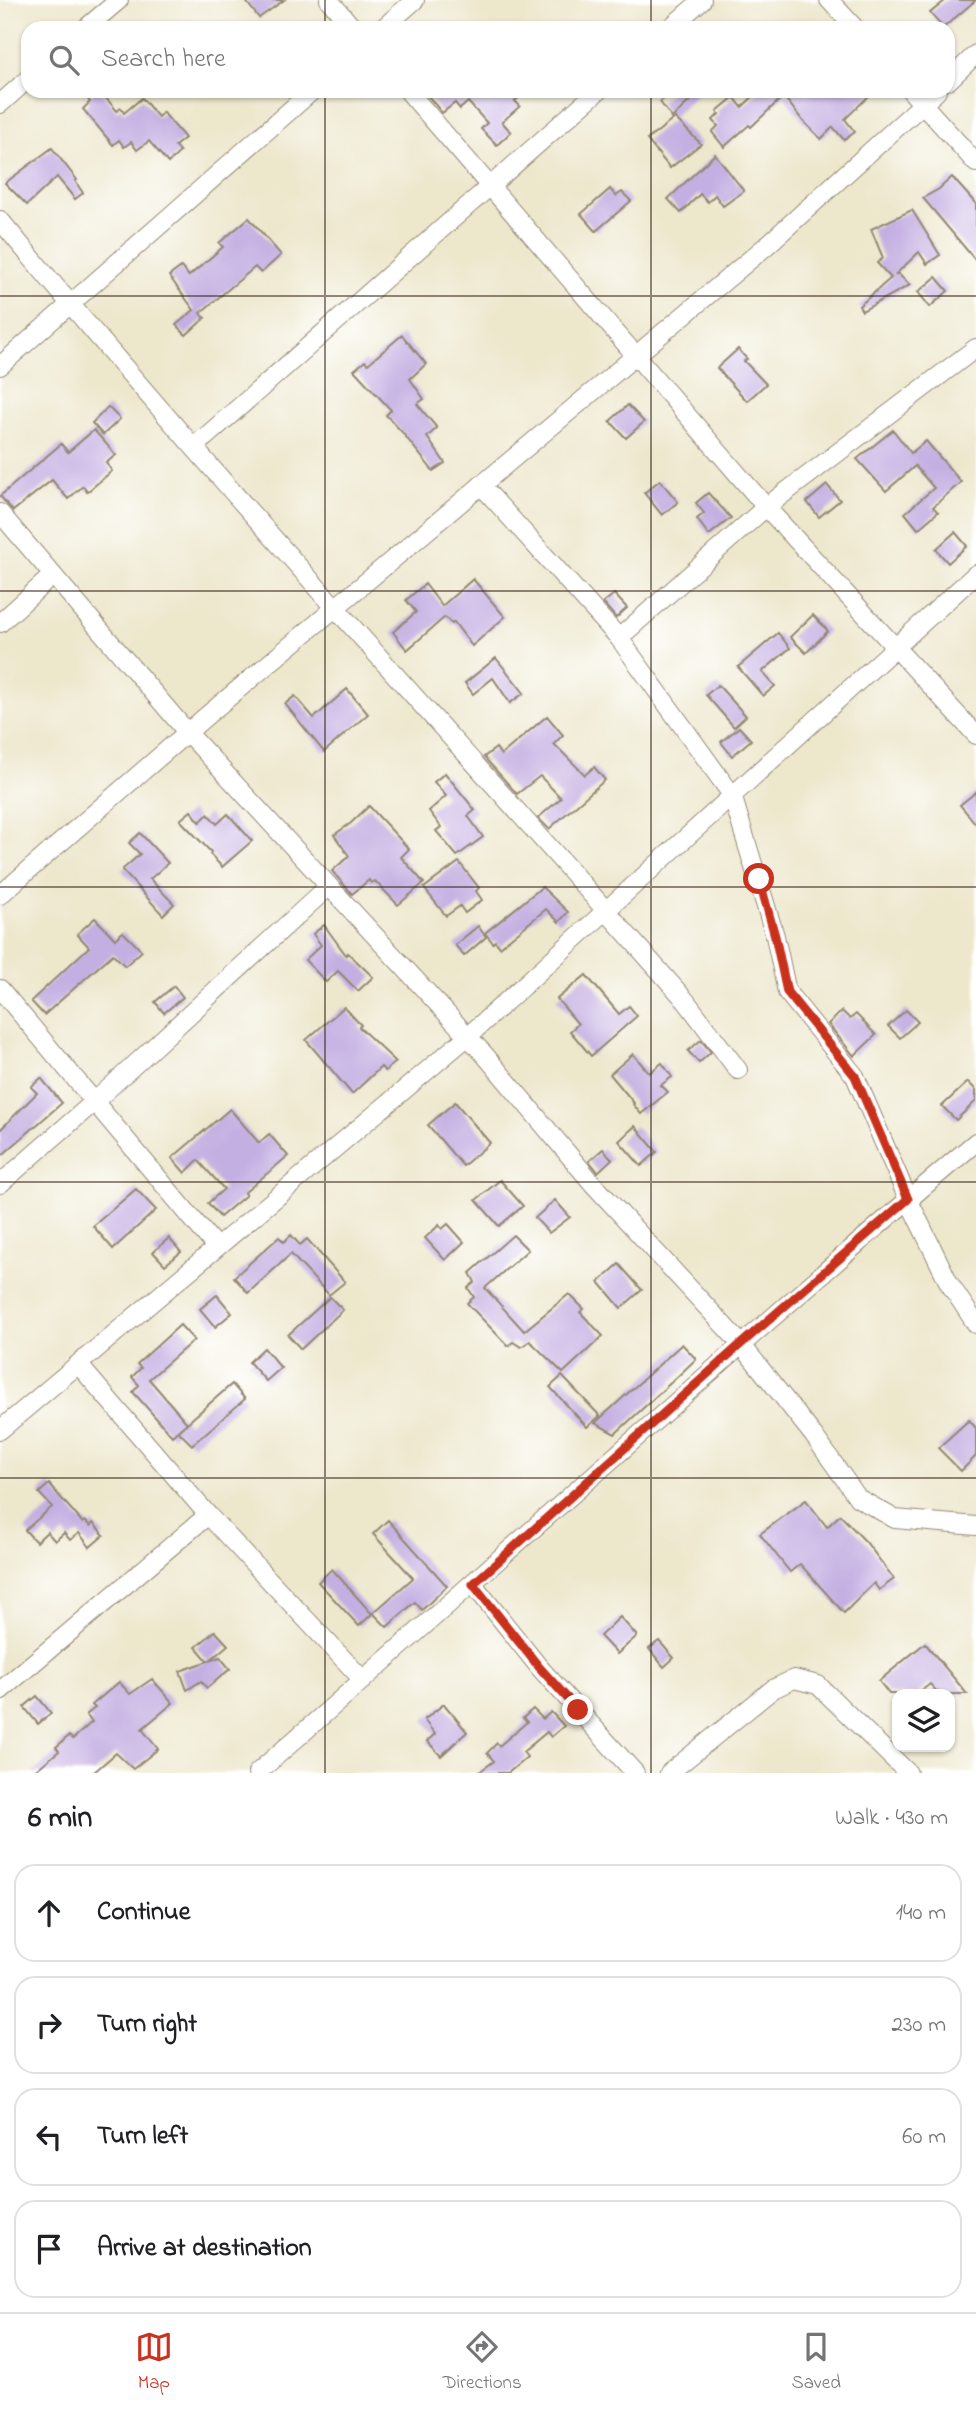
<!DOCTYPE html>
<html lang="en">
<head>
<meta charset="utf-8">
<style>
  :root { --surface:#fff; --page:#f6f6f6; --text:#202124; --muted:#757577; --line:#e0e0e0; --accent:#c8321e }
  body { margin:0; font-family:"Indie Flower",sans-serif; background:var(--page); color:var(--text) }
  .controls { position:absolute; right:21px; bottom:21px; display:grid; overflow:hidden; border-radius:14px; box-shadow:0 2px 5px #0004 }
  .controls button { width:63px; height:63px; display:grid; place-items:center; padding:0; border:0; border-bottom:2px solid var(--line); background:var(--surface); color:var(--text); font:35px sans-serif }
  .stop { position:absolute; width:21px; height:21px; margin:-16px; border:5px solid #c8321e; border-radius:50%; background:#fff }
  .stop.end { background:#c8321e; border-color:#fff; box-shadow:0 2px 7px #0008 }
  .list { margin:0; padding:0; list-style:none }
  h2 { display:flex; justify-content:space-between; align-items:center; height:91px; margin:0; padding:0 28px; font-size:30px }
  h2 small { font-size:23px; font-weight:400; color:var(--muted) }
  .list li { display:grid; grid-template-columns:46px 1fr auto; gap:21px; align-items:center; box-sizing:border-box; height:98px; margin:0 14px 14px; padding:0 14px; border:2px solid var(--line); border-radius:21px }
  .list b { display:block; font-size:26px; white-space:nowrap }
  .list em { font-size:23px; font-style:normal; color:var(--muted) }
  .icon { flex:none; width:38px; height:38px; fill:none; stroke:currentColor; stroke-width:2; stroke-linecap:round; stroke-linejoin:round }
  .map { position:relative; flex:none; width:976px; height:1773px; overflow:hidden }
  .search { position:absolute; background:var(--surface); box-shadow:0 2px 5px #0004; left:21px; right:21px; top:21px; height:77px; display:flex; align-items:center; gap:18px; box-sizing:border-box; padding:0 24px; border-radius:21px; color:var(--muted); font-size:26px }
  .sheet { height:539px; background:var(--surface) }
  nav { display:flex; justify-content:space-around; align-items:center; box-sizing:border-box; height:98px; border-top:2px solid var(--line); background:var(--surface); font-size:19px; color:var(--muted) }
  nav a { display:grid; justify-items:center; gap:4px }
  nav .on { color:var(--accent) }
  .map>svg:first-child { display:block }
  .building { fill:#c4afe2 }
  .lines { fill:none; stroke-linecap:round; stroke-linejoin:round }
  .street-casing { stroke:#948875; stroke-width:20 }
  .street { stroke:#fff; stroke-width:18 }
  .route { stroke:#c8321e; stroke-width:9 }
  .grid { fill:none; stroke:#3b2a1e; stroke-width:2; stroke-opacity:0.55 }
</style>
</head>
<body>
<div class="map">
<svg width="976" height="1773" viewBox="0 0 976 1773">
  <rect width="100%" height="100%" fill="#fff"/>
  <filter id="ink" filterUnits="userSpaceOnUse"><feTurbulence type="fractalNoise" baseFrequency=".0143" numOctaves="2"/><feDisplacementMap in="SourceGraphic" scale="14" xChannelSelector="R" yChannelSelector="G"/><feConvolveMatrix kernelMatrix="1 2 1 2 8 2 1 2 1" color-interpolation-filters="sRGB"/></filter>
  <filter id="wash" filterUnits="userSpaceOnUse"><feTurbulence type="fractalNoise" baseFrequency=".00686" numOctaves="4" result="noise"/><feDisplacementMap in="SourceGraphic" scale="28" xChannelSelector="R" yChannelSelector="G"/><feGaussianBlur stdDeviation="1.57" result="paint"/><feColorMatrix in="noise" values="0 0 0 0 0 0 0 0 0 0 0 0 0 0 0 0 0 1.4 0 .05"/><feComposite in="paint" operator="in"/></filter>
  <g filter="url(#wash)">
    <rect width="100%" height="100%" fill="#ede7cc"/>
    <g id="blocks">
      <g class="building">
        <polygon points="245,0 284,0 259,18"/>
        <polygon points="946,0 976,0 943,28 930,13"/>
        <polygon points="95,91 100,91 117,111 121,108 124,113 142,98 158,117 163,112 185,138 175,146 180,152 168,163 149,141 137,150 131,142 124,147 119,140 113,145 83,109 90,102 87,98"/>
        <polygon points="424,91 525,91 515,101 520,106 502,122 511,132 497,145 481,129 487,123 468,102 460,109 455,103 442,113"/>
        <polygon points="673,91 700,91 672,118 660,102"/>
        <polygon points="759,91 789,91 751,127 749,125 724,147 712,132 718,126 713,120 719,114 717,111 734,97 742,107"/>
        <polygon points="794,91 874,91 845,119 855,132 844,140 833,127 821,139 803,121 785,98"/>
        <polygon points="675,118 701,144 670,168 647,140"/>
        <polygon points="52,148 77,180 75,181 83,193 75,199 57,177 27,205 5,183"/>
        <polygon points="715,154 744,191 723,206 715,195 708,202 700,194 681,213 668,199"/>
        <polygon points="952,177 976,204 976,261 923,198 939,189"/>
        <polygon points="610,189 616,196 622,192 631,201 596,231 581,214"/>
        <polygon points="912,210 940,255 927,264 919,252 895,275 897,273 910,285 862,311 859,306 891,278 877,263 883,258 871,229"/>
        <polygon points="249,218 281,255 261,273 255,267 200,313 205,318 186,335 176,325 194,310 169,276 181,267 189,276 223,247 219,243"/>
        <polygon points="936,277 948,291 930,307 918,292"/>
        <polygon points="402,335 426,364 410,379 424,399 417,404 437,428 427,437 445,463 433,471 401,431 386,415 391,410 354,370 365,361 368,364"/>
        <polygon points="738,349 747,359 744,361 766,384 747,401 717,368"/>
        <polygon points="628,405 644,422 626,438 610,421"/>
        <polygon points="108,407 120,419 103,435 92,423"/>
        <polygon points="94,430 116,455 106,463 112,471 87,492 83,486 68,499 52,480 13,511 0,496 61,444 68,452"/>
        <polygon points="893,430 911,453 926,441 961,482 933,507 938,512 918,529 905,513 934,488 915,466 886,491 857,459"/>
        <polygon points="660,480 678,502 662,515 644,493"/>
        <polygon points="827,485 840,500 819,517 807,502"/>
        <polygon points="708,493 731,518 709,535 697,519 704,513 696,503"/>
        <polygon points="955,532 967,546 948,563 936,549"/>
        <polygon points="473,579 505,617 472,646 454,622 452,624 445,617 407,650 393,632 416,612 406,600 425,584 442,606"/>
        <polygon points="614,594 627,608 616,618 603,603"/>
        <polygon points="813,615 828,631 806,653 790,637"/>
        <polygon points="778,633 790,648 762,672 775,686 763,696 738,667"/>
        <polygon points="496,658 524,693 510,703 493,678 473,694 465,683"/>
        <polygon points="718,685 746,716 734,727 706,695"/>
        <polygon points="347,689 368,714 324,752 285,704 295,696 314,718"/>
        <polygon points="547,716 563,735 554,744 585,775 594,767 605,780 549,829 538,818 561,798 540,776 517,794 484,757 496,748 501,755"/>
        <polygon points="739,727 751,740 732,756 721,742"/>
        <polygon points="445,773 475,810 468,816 483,837 457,856 436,831 441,827 429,811 446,796 434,782"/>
        <polygon points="976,792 976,824 960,805"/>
        <polygon points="369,806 409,849 401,857 424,883 398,905 375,881 371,883 369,880 352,894 332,871 349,856 334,835 351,823"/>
        <polygon points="191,811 200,822 208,814 217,824 228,814 252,841 222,867 210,854 211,852 180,820"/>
        <polygon points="140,833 168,863 150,879 174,904 163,915 122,870 140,854 129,843"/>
        <polygon points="459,862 479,888 476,891 482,900 465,913 460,906 446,916 424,888"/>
        <polygon points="542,887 568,912 559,922 546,909 500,947 495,941 493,943 485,933"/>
        <polygon points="95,918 115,939 123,932 142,951 125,966 113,954 44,1015 31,1001 89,947 77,934"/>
        <polygon points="324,925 346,955 348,953 373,977 358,991 338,971 326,982 305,960 321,945 313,934"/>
        <polygon points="478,926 486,937 464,956 455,945"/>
        <polygon points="586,975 619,1014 629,1006 637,1016 591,1056 570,1031 578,1024 557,999"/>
        <polygon points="174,986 183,997 164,1013 155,1002"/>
        <polygon points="344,1007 361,1025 359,1027 396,1062 385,1071 381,1067 352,1094 306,1040"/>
        <polygon points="906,1010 918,1022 900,1038 888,1026"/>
        <polygon points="842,1011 850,1019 856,1014 876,1035 854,1056 828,1024"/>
        <polygon points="701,1040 711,1052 699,1063 688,1051"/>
        <polygon points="633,1054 649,1073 662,1063 672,1077 661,1085 668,1092 641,1114 633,1104 634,1103 610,1074"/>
        <polygon points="41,1078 62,1103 0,1157 0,1130 37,1093 31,1087"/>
        <polygon points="968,1082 976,1090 976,1101 956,1120 942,1106"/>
        <polygon points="455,1102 490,1143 463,1166 428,1125"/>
        <polygon points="230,1109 259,1143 269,1134 288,1156 244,1193 246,1195 220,1217 208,1203 224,1189 198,1160 185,1173 172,1158"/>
        <polygon points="635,1126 657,1152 641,1166 619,1141"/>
        <polygon points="603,1149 612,1159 598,1172 589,1161"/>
        <polygon points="500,1180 523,1206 499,1226 476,1200"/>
        <polygon points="136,1189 156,1210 113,1249 93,1226"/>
        <polygon points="555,1200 570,1217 549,1233 535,1218"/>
        <polygon points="448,1224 464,1242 445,1260 425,1238 439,1225 442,1229"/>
        <polygon points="291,1235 300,1245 307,1239 345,1282 329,1295 291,1254 248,1293 234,1277 279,1237 284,1242"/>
        <polygon points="513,1235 528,1250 485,1288 524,1331 569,1294 584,1309 580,1312 603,1336 563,1373 530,1341 521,1347 513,1342 508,1346 467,1303 474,1297 468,1288 475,1282 470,1273"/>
        <polygon points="169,1238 181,1252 165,1265 153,1252"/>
        <polygon points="619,1264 642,1290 621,1308 599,1282"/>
        <polygon points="217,1295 232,1313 215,1327 200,1309"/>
        <polygon points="330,1297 343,1310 301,1349 288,1335"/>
        <polygon points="180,1325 194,1340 149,1379 187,1423 172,1436 133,1392 139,1385 132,1377 141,1368 137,1364"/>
        <polygon points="682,1344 696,1359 677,1377 615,1434 595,1423"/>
        <polygon points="264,1348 281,1368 266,1381 249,1362"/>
        <polygon points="562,1376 600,1416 587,1427 550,1387"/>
        <polygon points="232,1384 245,1399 192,1445 178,1431"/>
        <polygon points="969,1420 976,1428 976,1456 961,1471 938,1448"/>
        <polygon points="49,1484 83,1523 85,1521 90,1526 93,1523 104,1535 90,1547 79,1533 70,1540 64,1533 55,1541 47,1532 36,1542 25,1530 52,1507 39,1493"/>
        <polygon points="806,1500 827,1527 840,1515 866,1542 894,1579 879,1590 874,1583 844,1613 800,1564 790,1572 760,1534"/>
        <polygon points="388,1520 447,1586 422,1610 415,1602 387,1627 373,1613 413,1578 373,1534"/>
        <polygon points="332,1569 372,1614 359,1626 318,1582"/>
        <polygon points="620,1617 637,1636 617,1654 600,1636"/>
        <polygon points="215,1631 228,1645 209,1661 220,1657 230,1669 207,1688 201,1681 187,1690 180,1671 208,1661 196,1647"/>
        <polygon points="659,1641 674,1658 664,1667 649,1649"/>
        <polygon points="925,1643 967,1694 939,1694 930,1684 917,1694 889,1694 879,1681"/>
        <polygon points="152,1679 173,1703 142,1729 158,1749 133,1769 116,1753 93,1773 32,1773 59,1751 56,1747 69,1736 73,1739 92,1722 86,1715 95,1708 92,1705 119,1682 130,1694"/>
        <polygon points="37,1696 51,1713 38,1724 24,1707"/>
        <polygon points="444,1704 467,1732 441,1756 427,1741 435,1734 424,1720"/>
        <polygon points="533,1709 543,1719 551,1712 564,1726 551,1737 547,1732 523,1752 527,1757 508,1773 478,1773 494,1761 487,1753 497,1743 499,1746 527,1722 523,1718"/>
      </g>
    </g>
  </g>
  <g filter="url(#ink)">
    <use href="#blocks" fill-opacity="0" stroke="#948875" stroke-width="2"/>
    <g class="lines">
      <defs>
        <g id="street">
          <polyline points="329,0 353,28"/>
          <polyline points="829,0 855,28"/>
          <polyline points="86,28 119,0"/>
          <polyline points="383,28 415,0"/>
          <polyline points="670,28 702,0"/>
          <polyline points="948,81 976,54"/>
          <polyline points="408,91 766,507 976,735"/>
          <polyline points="911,91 976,163"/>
          <polyline points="0,104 28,79"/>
          <path d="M0,220C221,487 457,741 686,1001L738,1070"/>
          <polyline points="0,366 312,91"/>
          <polyline points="194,447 598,91"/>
          <polyline points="481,485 619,638 732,795 775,936 787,992 855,1076 908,1199 949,1283 976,1324"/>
          <polyline points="0,513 187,732 484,1054 594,1185 741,1344 814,1436 858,1498 895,1519 976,1526"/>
          <polyline points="0,623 53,575"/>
          <polyline points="619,638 766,507 976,348"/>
          <polyline points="0,895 204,718 765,247 937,91"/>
          <polyline points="0,989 216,1247"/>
          <polyline points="0,1184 94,1102 328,887"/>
          <polyline points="78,1364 208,1515 363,1680"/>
          <polyline points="0,1430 467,1037 976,574"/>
          <polyline points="473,1584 539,1667 635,1773"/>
          <polyline points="0,1691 208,1515"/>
          <path d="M257,1773C497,1563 733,1348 976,1142"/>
          <polyline points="669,1773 773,1689 794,1679 818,1685 908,1773"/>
        </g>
      </defs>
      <use href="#street" class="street-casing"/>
      <use href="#street" class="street"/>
    </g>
  </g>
  <g class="lines" filter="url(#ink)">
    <polyline class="route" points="578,1710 539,1667 473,1584 741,1344 908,1199 855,1076 787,992 775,936 759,879"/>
  </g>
  <path class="grid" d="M325,0V28M651,0V28M325,91V1773M651,91V1773M0,296H976M0,591H976M0,887H976M0,1182H976M0,1478H976"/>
</svg>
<div class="controls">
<button><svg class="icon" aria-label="layers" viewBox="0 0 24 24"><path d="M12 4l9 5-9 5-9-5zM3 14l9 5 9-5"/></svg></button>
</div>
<div class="stop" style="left:759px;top:879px"></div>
<div class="stop end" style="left:578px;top:1710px"></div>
<div class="search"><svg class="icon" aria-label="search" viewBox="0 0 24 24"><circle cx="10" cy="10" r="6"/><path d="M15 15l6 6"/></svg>Search here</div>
</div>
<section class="sheet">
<h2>6 min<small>Walk · 430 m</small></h2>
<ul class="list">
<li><svg class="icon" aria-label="ahead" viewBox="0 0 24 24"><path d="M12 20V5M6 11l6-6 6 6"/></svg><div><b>Continue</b></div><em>140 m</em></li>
<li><svg class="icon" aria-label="right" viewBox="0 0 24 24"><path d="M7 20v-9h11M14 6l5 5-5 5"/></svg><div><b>Turn right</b></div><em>230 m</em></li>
<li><svg class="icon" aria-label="left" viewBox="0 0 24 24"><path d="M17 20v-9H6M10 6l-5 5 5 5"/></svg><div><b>Turn left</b></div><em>60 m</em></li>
<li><svg class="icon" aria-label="arrive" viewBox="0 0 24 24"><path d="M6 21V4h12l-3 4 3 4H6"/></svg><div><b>Arrive at destination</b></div></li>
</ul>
</section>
<nav>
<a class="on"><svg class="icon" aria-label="map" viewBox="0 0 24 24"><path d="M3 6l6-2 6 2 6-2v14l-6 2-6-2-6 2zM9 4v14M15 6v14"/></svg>Map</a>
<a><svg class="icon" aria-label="directions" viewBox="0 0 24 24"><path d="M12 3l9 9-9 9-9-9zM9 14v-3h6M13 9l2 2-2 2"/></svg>Directions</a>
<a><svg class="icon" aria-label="saved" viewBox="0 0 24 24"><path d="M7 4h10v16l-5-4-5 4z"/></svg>Saved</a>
</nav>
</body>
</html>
